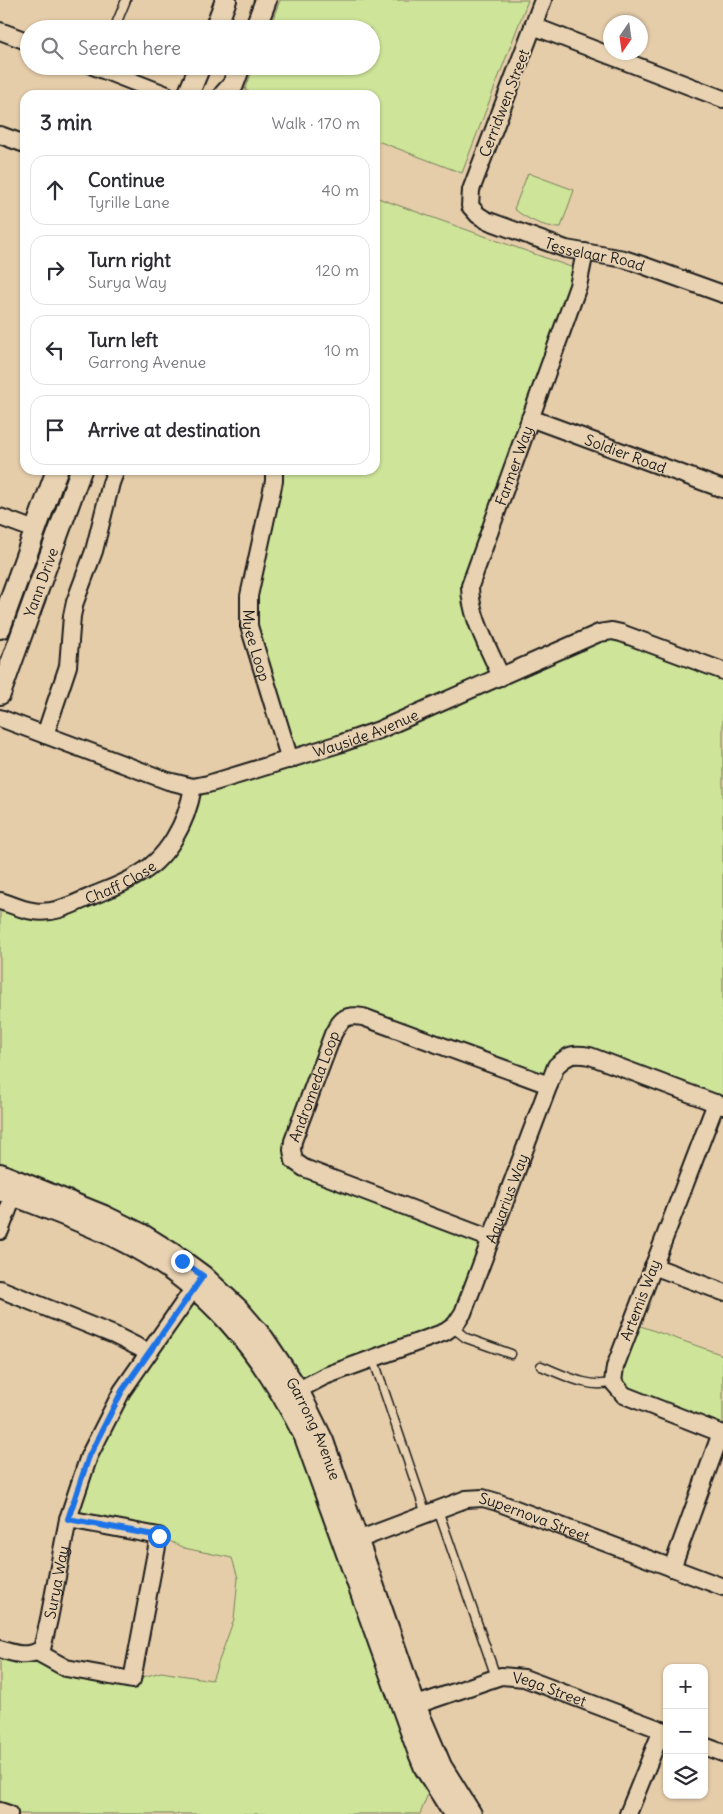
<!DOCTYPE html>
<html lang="en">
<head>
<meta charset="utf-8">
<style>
  :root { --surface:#fff; --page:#f7f7f7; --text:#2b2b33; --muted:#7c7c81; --line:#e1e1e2 }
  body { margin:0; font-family:Delius,sans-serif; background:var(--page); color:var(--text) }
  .controls { position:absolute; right:15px; bottom:15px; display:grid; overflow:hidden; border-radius:10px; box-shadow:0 1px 4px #0004 }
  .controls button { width:45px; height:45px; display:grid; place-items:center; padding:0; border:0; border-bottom:1px solid var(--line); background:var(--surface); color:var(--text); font:25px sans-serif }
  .compass { position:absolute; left:603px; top:15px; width:45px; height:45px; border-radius:50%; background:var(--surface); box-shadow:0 1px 4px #0004; rotate:193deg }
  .stop { position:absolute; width:15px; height:15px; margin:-11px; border:4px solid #1a73e8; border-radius:50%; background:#fff }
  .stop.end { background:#1a73e8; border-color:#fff; box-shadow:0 1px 5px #0008 }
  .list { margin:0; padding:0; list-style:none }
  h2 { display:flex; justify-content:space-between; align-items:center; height:65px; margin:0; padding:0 20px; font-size:21px }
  h2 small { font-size:16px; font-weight:400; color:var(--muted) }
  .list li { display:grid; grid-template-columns:32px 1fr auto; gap:15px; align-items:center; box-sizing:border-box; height:70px; margin:0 10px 10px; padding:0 10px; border:1px solid var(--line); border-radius:15px }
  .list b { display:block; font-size:19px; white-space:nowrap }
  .list p { margin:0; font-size:16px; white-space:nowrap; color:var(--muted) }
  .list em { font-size:16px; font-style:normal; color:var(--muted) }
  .icon { flex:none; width:28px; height:28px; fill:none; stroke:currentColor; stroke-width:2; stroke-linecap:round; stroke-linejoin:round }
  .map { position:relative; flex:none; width:723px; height:1814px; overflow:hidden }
  .search { position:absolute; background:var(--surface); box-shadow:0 1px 4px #0004; left:20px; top:20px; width:360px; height:55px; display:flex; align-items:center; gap:12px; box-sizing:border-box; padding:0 18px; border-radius:28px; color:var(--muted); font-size:19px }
  .panel { position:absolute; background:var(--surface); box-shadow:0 1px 4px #0004; left:20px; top:90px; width:360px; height:385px; border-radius:15px }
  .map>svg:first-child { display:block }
  .green { fill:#cee499; stroke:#75805a }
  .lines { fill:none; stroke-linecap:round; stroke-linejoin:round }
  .service-casing { stroke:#1c1c1c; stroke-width:11 }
  .minor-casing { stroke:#1c1c1c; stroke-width:20 }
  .tertiary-casing { stroke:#1c1c1c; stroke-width:24 }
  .service { stroke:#e8d2b1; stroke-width:8 }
  .minor { stroke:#e8d2b1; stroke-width:16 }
  .tertiary { stroke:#e8d2b1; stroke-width:20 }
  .route { stroke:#1a73e8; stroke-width:6 }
  .labels { text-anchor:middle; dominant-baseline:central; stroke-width:4; stroke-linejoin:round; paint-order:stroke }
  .street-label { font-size:15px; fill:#1c1c1c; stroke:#e8d2b1 }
</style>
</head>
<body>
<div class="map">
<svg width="723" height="1814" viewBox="0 0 723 1814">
  <rect width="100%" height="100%" fill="#e6cdaa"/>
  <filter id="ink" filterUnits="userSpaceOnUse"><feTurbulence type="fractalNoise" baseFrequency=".02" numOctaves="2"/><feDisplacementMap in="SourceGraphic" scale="10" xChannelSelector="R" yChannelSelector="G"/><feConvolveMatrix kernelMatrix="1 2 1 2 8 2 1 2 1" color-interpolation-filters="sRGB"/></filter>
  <g filter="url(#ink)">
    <g class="green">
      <polygon points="280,0 528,0 462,173 375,140 375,95 258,95 245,90 254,66 371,66 371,29 269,29"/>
      <path d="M528,173L574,190L561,227C544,228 527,219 514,209Z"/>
      <polygon points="375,197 582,271 472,577 501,677 599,633 723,671 723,1106 577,1054 549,1085 345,1018 294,1161 491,1239 455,1325 298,1390 238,1309 0,1174 0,901 46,912 160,858 193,787 289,760 249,626 274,470 375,470"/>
      <polygon points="193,1288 269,1371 433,1781 420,1814 9,1814 0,1811 0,1649 132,1680 161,1672 212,1680 234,1619 238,1578 232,1558 184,1548 159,1536 68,1519 89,1456"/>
      <polygon points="632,1323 723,1355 723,1434 624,1395 613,1376"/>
    </g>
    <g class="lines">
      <defs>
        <g id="service">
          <polyline points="114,29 126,0"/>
          <polyline points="452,1327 466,1338 511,1354"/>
          <polyline points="373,1358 426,1514"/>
          <path d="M541,1366C562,1374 590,1390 613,1382"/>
          <polyline points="438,1510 496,1677"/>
        </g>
        <g id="minor">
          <path id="s1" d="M543,0L471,190L470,206L478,215L486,220L566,249L624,259L645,266L723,294"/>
          <polyline points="533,26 723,99"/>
          <polyline points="0,31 29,42"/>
          <polyline points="93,66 167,95"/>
          <polyline points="0,135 25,144"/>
          <path id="s2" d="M530,418L723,489"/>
          <path id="s3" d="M274,470V481L249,596V626L290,760"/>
          <polyline points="0,517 35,530"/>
          <path id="s4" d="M501,677C489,648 470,617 470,586L578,286L585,252"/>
          <path id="s5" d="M0,718L168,781L193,787L208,784L339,744L379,730L599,633L612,631L621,633L723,671"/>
          <polyline points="45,735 68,666 72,616 75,602 94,551 111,483 116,470"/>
          <path id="s6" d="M0,901C11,904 22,910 33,911C54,915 73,904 92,896C106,890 121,885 134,877C168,860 187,822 193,787"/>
          <polyline points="716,1103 615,1367 613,1382 624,1395 723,1434"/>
          <polyline points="0,1231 18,1184"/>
          <path id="s7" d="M491,1239L304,1168L294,1161L292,1150L293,1141L333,1034C341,1019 345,1014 363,1017L549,1085"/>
          <polyline points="653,1266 723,1292"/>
          <polyline points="0,1289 114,1335 148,1352"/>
          <path id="s8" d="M287,1396L325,1376L445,1332L455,1325L463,1313L556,1066C569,1054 573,1053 590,1056L723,1106"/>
          <path id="s9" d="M347,1544L466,1499L483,1498L497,1502L723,1587"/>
          <polyline points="672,1568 721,1433"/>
          <path id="s10" d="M0,1649C15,1654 27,1658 42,1649L49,1619L68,1519L89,1456L122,1391L201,1278"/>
          <polyline points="37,1652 66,1668 132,1680 159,1536 68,1519"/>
          <path id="s11" d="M405,1709L501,1676L524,1678L667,1732"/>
          <polyline points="704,1746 723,1753"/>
          <polyline points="0,1811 9,1814"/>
          <polyline points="628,1814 662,1730"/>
        </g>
        <g id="tertiary">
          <polyline points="215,29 226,0"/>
          <polyline points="255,29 266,0"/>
          <polyline points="188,95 200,66"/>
          <polyline points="224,95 233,85 240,66"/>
          <polyline points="0,628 57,470"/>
          <path id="s12" d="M0,694L81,470"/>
          <path id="s13" d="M0,1174L104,1216L141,1234L173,1254L203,1276L238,1309L263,1338L298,1390L323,1441L415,1705L441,1766L471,1814"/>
          <path d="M0,1190C40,1206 81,1220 119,1239C207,1282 262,1351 305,1437L418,1751L425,1768L454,1814"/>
        </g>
      </defs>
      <use href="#service" class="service-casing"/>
      <use href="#minor" class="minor-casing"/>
      <use href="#tertiary" class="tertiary-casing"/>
      <use href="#service" class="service"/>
      <use href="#minor" class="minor"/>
      <use href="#tertiary" class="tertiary"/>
    </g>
  </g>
  <g class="lines" filter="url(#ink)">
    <polyline class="route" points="159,1536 68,1519 89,1456 122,1391 203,1276 182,1261"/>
  </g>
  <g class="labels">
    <g class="street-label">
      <text transform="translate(504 103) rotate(-69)">Cerridwen Street</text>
      <text stroke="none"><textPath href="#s1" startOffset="355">Tesselaar Road</textPath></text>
      <text stroke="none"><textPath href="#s2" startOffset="102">Soldier Road</textPath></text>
      <text stroke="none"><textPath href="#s4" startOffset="225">Farmer Way</textPath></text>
      <text stroke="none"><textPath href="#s12" startOffset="119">Yann Drive</textPath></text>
      <text stroke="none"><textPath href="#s3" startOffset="179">Myee Loop</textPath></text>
      <text stroke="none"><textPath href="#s5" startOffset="386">Wayside Avenue</textPath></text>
      <text stroke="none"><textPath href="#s6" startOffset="128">Chaff Close</textPath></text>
      <text stroke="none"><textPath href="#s7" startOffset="291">Andromeda Loop</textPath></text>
      <text stroke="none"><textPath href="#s8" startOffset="320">Aquarius Way</textPath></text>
      <text transform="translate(640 1300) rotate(-69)">Artemis Way</text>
      <text stroke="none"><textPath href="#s13" startOffset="419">Garrong Avenue</textPath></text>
      <text stroke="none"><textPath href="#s9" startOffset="199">Supernova Street</textPath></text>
      <text stroke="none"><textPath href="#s10" startOffset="112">Surya Way</textPath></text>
      <text stroke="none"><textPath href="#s11" startOffset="152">Vega Street</textPath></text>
    </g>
  </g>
</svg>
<div class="controls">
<button>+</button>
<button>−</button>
<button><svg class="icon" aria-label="layers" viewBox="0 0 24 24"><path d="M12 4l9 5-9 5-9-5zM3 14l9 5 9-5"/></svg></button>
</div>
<svg class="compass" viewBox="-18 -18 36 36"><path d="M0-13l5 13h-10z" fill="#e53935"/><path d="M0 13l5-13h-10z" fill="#7c7c81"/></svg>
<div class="stop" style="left:159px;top:1536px"></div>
<div class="stop end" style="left:182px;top:1261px"></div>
<div class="search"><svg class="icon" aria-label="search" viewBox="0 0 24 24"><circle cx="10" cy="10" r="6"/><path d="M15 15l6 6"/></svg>Search here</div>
<section class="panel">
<h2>3 min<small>Walk · 170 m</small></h2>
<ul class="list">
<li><svg class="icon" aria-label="ahead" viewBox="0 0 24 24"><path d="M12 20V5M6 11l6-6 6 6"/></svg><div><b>Continue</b><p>Tyrille Lane</p></div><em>40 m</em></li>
<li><svg class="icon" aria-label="right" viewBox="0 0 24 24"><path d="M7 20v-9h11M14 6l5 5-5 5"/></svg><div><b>Turn right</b><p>Surya Way</p></div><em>120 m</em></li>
<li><svg class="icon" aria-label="left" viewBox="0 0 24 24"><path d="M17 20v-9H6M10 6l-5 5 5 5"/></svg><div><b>Turn left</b><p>Garrong Avenue</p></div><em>10 m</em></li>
<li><svg class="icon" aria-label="arrive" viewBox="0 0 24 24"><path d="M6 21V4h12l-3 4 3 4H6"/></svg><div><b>Arrive at destination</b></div></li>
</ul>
</section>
</div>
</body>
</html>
